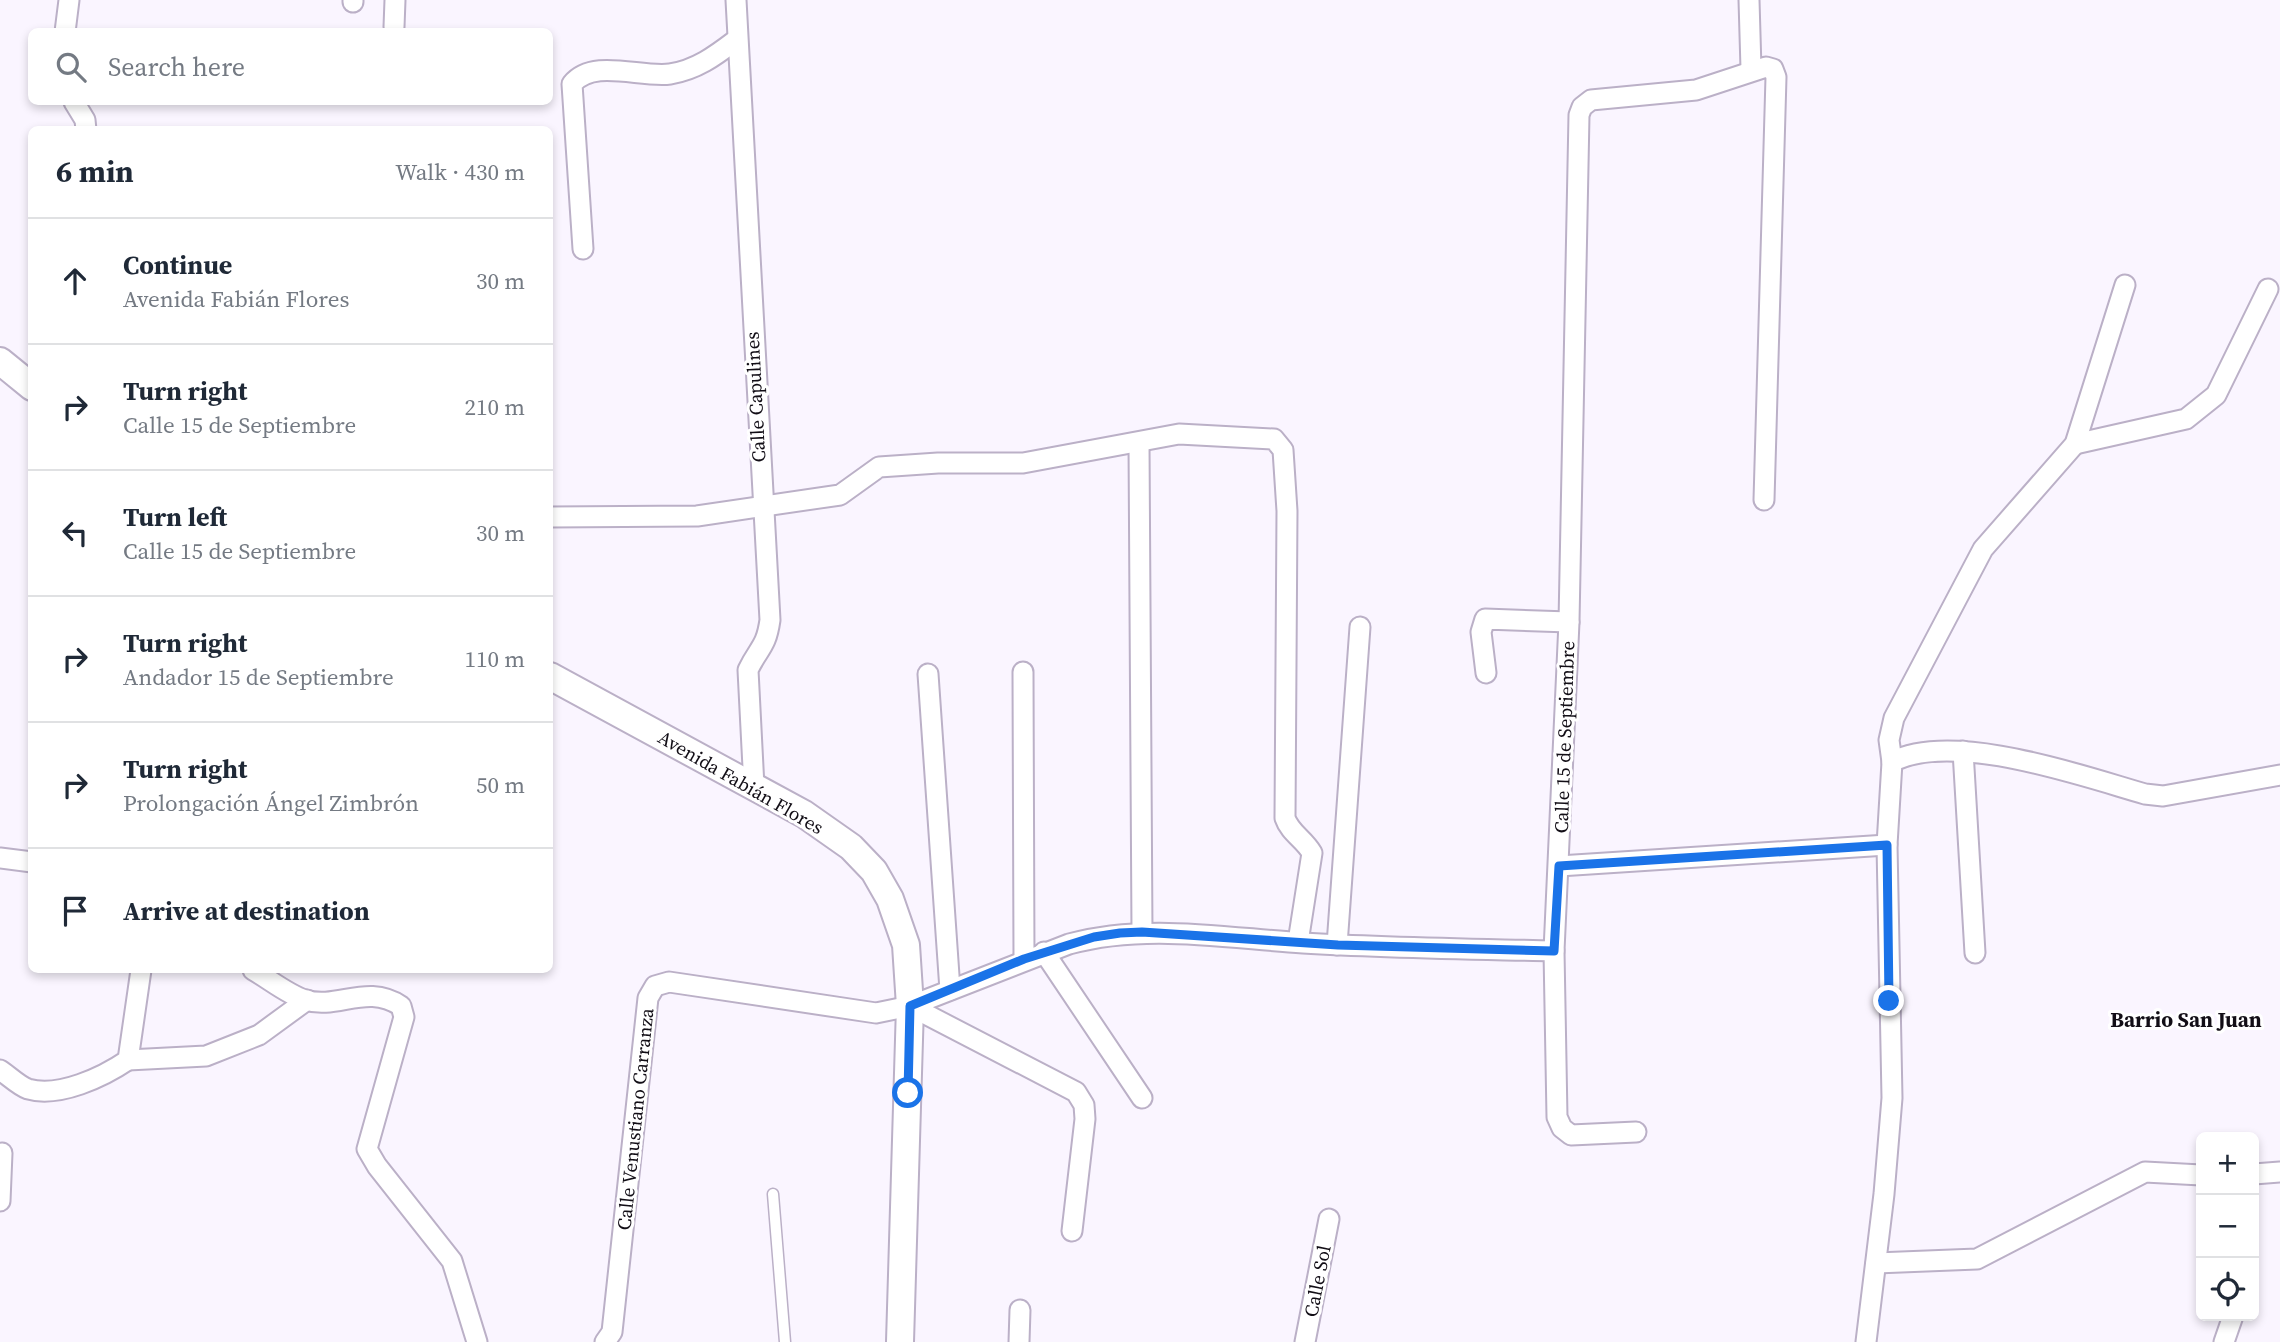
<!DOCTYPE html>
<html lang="en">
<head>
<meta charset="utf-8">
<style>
  :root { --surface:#fff; --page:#f6f6f7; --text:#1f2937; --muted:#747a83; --line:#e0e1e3 }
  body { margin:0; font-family:"Source Serif 4",serif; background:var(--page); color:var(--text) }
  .controls { position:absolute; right:21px; bottom:21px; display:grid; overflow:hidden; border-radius:10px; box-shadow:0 4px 10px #0003 }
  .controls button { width:63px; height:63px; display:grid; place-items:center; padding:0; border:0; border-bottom:2px solid var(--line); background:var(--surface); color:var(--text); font:35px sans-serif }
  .stop { position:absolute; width:21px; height:21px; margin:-16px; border:5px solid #1a73e8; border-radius:50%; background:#fff }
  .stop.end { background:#1a73e8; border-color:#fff; box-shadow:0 2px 7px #0008 }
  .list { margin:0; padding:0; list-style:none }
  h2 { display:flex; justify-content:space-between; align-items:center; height:91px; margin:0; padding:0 28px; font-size:30px }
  h2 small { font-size:23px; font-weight:400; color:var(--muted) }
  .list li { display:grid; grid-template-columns:46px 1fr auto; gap:21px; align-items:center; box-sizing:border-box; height:126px; padding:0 28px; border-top:2px solid var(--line) }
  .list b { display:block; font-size:26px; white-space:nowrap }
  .list p { margin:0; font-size:23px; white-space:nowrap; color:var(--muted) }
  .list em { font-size:23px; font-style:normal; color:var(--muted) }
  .icon { flex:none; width:38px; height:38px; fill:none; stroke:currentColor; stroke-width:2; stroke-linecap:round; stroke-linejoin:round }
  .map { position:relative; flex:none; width:2280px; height:1342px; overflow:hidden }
  .search { position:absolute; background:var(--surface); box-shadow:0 4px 10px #0003; left:28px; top:28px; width:525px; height:77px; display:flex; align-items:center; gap:18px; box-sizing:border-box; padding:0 24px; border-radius:10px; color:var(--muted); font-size:26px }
  .panel { position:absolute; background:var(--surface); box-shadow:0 4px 10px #0003; left:28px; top:126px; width:525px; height:847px; border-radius:10px }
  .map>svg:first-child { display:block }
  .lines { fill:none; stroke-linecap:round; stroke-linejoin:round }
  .service-casing { stroke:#bbb0c7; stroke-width:13 }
  .minor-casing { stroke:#bbb0c7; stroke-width:23 }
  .secondary-casing { stroke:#bbb0c7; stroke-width:30 }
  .service { stroke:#fff; stroke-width:10 }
  .minor { stroke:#fff; stroke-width:19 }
  .secondary { stroke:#fff; stroke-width:26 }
  .route { stroke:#1a73e8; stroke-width:9 }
  .labels { text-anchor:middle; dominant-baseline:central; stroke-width:6; stroke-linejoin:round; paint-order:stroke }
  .street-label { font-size:19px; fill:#120e16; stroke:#fff }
  .neighbourhood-label { font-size:21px; font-weight:bold; fill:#120e16; stroke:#fff }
</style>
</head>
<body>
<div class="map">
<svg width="2280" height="1342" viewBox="0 0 2280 1342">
  <rect width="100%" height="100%" fill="#faf5ff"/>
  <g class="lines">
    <defs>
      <polyline id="service" points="773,1194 785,1342"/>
      <g id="minor">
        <polyline points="353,0 353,2"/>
        <path d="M736,0L770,620C766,648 759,647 748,670L754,787"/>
        <polyline points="1749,0 1751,69"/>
        <polyline points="394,27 395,0"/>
        <polyline points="65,32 69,0"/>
        <polyline points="74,102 85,120 86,130"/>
        <path d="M583,249L572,84C593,58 640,78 670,74C696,70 715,56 736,40"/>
        <polyline points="1139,443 1142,932"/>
        <polyline points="2075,444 2186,419 2216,395 2268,289"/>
        <path d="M550,517L697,516L840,495L879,467L938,463H1023L1179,434L1274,439L1283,450L1287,511L1285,818C1290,833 1304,839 1312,853L1298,942"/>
        <polyline points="1023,672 1024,959"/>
        <polyline points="1486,673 1481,632 1485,619 1569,622"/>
        <polyline points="928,674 950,990"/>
        <polyline points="1963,751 1975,953"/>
        <polyline points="1892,762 1889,740 1894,718 1983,549 2075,444 2125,285"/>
        <polyline points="0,858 32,862"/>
        <polyline points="1559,866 1887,845"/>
        <polyline points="1337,945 1360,627"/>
        <polyline points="1044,952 1142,1098"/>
        <path d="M253,970C269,979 287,994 305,1000C338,1010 367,983 401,1006L404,1017L367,1149L377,1166L452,1261L477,1342"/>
        <polyline points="910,1006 1076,1092 1084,1105 1085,1119 1072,1231"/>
        <polyline points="128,1060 206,1056 259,1035 307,1000"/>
        <path d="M0,1070C8,1075 19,1086 28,1089C59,1098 103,1077 128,1060L141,970"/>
        <polyline points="1636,1132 1571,1135 1562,1128 1557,1117 1554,951 1569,622 1579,115 1582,107 1591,100 1696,90 1766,67 1773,69 1776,77 1764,500"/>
        <polyline points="2254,1174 2280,1172"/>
        <polyline points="0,1201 2,1153"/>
        <polyline points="1876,1263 1977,1259 2145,1172 2201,1175"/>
        <path d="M605,1342L612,1332L648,998L655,986L669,982L876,1013L910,1006L1069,944C1145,923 1225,938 1303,943C1387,948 1470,949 1554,951"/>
        <polyline points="1019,1342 1020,1310"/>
        <polyline points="1305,1342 1329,1219"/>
        <path d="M1866,1342L1884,1194L1892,1098L1887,845L1892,762C1952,730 2082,776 2145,794L2163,796L2280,775"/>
        <polyline points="2224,1342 2233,1316"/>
      </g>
      <g id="secondary">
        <polyline points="0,361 32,387"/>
        <polyline points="550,676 804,814 851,847 874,871 890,899 906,945 910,1006 900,1342"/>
      </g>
    </defs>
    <use href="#service" class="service-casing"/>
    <use href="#minor" class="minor-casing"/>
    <use href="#secondary" class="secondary-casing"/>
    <use href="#service" class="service"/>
    <use href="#minor" class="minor"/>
    <use href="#secondary" class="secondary"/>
  </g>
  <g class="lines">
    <polyline class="route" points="908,1093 910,1006 1024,959 1094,937 1120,933 1142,932 1338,945 1554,951 1559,866 1887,845 1889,1001"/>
  </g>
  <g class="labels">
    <g class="street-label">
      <text transform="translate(755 397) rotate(-93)">Calle Capulines</text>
      <text transform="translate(1564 737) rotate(-88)">Calle 15 de Septiembre</text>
      <text transform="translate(741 782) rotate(30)">Avenida Fabián Flores</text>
      <text transform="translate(635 1119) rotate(-84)">Calle Venustiano Carranza</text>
      <text transform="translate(1317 1281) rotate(-79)">Calle Sol</text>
    </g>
    <g class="neighbourhood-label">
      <text x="2186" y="1019">Barrio San Juan</text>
    </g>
  </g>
</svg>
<div class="controls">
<button>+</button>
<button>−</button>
<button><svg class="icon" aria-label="locate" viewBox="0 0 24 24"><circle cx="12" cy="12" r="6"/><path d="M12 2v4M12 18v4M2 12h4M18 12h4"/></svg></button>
</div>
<div class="stop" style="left:908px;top:1093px"></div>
<div class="stop end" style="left:1889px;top:1001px"></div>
<div class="search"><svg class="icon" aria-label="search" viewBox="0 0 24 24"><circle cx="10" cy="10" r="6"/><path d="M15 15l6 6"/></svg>Search here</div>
<section class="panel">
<h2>6 min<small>Walk · 430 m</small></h2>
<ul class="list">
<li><svg class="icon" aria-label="ahead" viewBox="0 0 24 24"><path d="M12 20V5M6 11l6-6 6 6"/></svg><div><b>Continue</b><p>Avenida Fabián Flores</p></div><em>30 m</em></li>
<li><svg class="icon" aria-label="right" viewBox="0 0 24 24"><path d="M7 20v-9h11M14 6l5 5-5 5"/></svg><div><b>Turn right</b><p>Calle 15 de Septiembre</p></div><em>210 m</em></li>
<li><svg class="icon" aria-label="left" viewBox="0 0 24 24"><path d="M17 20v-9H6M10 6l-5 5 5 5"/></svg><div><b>Turn left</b><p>Calle 15 de Septiembre</p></div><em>30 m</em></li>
<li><svg class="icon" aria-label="right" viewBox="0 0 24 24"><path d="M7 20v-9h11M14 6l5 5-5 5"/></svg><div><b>Turn right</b><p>Andador 15 de Septiembre</p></div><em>110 m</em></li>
<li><svg class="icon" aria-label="right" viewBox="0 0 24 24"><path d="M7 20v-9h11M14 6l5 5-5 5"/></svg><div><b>Turn right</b><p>Prolongación Ángel Zimbrón</p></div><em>50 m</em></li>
<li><svg class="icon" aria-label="arrive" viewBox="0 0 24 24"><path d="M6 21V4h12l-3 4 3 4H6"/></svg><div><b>Arrive at destination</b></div></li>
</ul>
</section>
</div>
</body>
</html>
